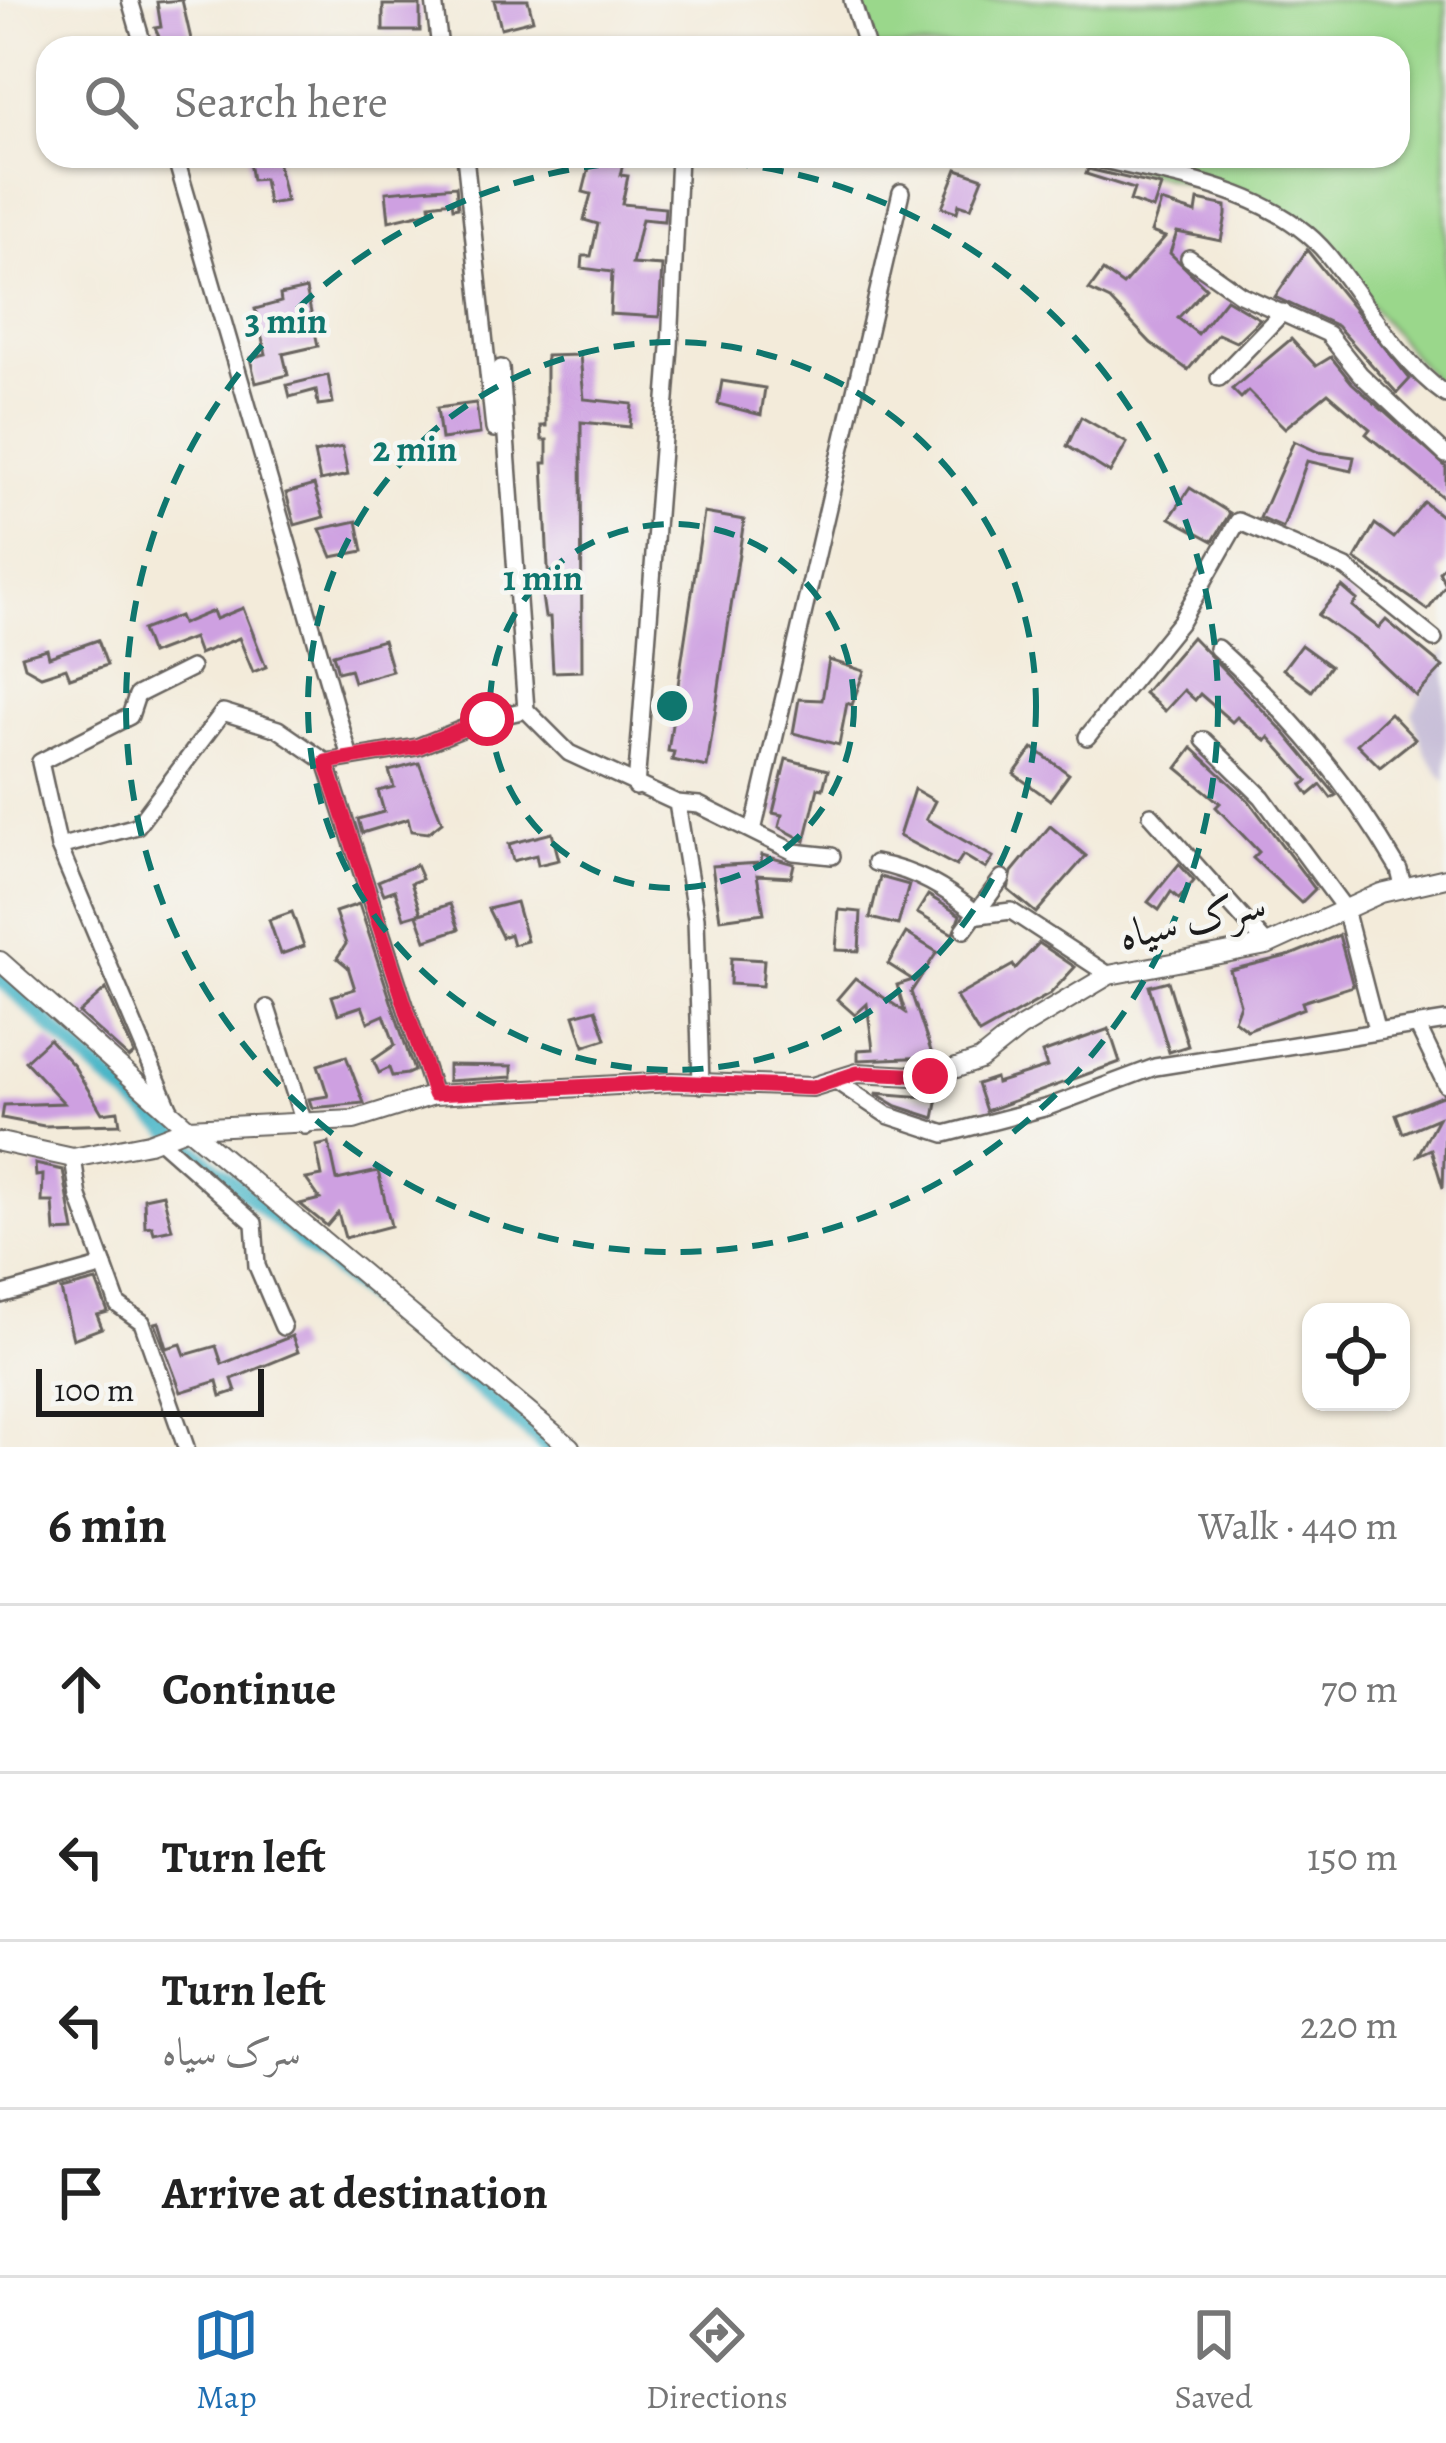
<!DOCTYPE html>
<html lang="en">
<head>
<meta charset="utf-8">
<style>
  :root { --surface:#fff; --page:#f2f2f2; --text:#222; --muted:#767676; --line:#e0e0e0; --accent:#1f6fb2 }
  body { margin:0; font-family:Alegreya,Amiri,serif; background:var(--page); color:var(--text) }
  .controls { position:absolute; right:36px; bottom:36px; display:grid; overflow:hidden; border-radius:24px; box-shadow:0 3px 9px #0004 }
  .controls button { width:108px; height:108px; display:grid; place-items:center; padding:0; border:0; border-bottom:3px solid var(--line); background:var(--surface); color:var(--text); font:60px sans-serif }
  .scale { position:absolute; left:36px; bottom:30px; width:228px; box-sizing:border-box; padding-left:12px; border:6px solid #1c1c1c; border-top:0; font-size:33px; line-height:42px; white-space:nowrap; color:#1c1c1c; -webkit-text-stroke:9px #f6f6f2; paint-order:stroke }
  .stop { position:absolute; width:36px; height:36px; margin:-27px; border:9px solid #e11d48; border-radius:50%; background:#fff }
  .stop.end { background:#e11d48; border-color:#fff; box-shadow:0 3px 12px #0008 }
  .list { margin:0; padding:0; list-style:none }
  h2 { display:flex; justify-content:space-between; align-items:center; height:156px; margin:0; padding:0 48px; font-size:51px }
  h2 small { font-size:39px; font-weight:400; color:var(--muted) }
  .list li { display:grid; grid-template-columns:78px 1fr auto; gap:36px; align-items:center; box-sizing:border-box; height:168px; padding:0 48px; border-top:3px solid var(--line) }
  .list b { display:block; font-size:45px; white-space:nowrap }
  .list p { margin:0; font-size:39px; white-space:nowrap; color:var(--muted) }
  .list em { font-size:39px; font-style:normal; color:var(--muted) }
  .icon { flex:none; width:66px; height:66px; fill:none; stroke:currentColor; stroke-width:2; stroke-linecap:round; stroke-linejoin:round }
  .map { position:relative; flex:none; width:1446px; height:1447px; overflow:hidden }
  .search { position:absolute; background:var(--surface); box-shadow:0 3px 9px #0004; left:36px; right:36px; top:36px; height:132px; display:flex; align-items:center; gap:30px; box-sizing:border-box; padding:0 42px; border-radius:36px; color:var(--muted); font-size:45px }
  .sheet { height:828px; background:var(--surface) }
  nav { display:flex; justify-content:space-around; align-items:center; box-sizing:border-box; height:168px; border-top:3px solid var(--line); background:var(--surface); font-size:33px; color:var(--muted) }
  nav a { display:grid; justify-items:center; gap:6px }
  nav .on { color:var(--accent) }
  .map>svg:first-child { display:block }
  .industrial { fill:#c8bfd8 }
  .green { fill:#9ad78b; stroke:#5b7a54; stroke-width:3 }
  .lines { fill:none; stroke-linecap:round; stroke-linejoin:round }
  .canal { stroke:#4ab6c7; stroke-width:16 }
  .building { fill:#cea0e1 }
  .minor-casing { stroke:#67645e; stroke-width:20 }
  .tertiary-casing { stroke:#67645e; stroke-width:22 }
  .minor { stroke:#fff; stroke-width:15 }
  .tertiary { stroke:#fff; stroke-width:18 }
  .route { stroke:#e11d48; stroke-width:15 }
  .ring { fill:none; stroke:#0f766e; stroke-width:6; stroke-dasharray:21 15 }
  .labels { text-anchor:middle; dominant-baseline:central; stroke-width:9; stroke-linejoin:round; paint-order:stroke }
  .street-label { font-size:42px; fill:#1c1c1c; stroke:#f6f6f2 }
  .centre { fill:#0f766e; stroke:#f6f6f2; stroke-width:6 }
  .ring-label { font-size:36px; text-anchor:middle; font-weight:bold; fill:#0f766e; stroke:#f6f6f2; stroke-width:9; stroke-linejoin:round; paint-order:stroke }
</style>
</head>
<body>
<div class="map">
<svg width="1446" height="1447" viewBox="0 0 1446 1447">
  <rect width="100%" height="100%" fill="#f6f6f2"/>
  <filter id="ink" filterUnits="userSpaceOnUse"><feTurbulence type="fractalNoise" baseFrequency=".00833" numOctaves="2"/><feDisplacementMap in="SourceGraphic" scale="24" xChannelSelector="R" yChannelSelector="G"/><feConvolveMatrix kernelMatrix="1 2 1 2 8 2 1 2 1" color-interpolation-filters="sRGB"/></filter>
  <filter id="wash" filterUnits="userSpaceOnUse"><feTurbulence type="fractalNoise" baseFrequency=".004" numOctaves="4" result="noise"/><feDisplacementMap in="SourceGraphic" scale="48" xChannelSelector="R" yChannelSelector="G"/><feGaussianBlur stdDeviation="2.7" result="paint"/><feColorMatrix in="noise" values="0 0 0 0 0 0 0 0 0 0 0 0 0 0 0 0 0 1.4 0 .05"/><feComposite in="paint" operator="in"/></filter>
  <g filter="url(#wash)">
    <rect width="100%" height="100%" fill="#f3ebda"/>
    <polygon class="industrial" points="1446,649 1446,782 1425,752 1412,713"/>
    <polygon class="green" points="852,0 1446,0 1446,395 1325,251 1250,200 1085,156 1398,156 1398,48 867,48"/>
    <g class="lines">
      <polyline class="canal" points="0,978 97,1069 548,1447"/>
    </g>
    <g id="blocks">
      <g class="building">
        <polygon points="182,0 193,48 164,48 155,28 161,27 157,2"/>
        <polygon points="494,0 528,0 533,20 501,28"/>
        <rect x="383" y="5" width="37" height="26"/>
        <polygon points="248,156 276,156 286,201 268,204 264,179 252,180"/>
        <polygon points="592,156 625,156 620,175 628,176 622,204 665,208 664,221 642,219 632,264 662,266 659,317 610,314 612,272 582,268 583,256 591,256 598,224 584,220 591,194 583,192"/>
        <polygon points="957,169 983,178 971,208 959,204 957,212 942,207"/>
        <polygon points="1088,169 1161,186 1153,209 1130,201 1134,189 1086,174"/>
        <polygon points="456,186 458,207 453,208 452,201 430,204 431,211 389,221 386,192"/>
        <polygon points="1198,200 1226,206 1226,215 1221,241 1177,232 1170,253 1206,288 1178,318 1198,334 1226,299 1260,319 1236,342 1218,334 1188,370 1151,343 1110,300 1089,290 1103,271 1123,285 1165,237 1151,232 1161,202 1196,213"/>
        <polygon points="1307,250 1410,379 1397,393 1337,326 1275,297"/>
        <polygon points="306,289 318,346 283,354 288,375 256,383 250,358 266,354 255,309 281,302 280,295"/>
        <polygon points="1291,339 1316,366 1331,357 1352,383 1446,467 1446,500 1366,434 1370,429 1328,393 1285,428 1248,391 1241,398 1232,389"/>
        <polygon points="580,355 584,399 632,404 630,427 581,422 582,671 553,672 550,617 545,617 541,589 549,588 543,463 547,463 547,440 542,440 541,426 546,426 546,356"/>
        <polygon points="328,375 333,403 318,405 316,390 290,397 287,385"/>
        <polygon points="722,381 765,388 761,415 718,404"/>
        <polygon points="476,403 480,434 441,439 437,408"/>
        <polygon points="1081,417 1127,443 1110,473 1067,446"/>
        <polygon points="1294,441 1318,452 1354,457 1351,471 1307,461 1283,528 1260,518"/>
        <polygon points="342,447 348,475 320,481 314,453"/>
        <polygon points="314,485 324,517 295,525 286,493"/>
        <polygon points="1190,488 1230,513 1213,541 1170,518"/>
        <polygon points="1424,502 1446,520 1446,564 1439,572 1446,585 1428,610 1355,559 1375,524 1394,538"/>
        <polygon points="704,513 744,520 707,767 672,760 674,752 668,751"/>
        <polygon points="357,521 363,551 332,557 320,529"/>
        <polygon points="1342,587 1357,600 1352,606 1366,618 1379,628 1386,620 1443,667 1416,696 1364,647 1318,615"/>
        <polygon points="243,608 266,667 253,672 239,638 199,654 193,638 151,654 142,630 179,616 182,624 213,611 216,619"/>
        <polygon points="1192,637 1285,733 1336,795 1331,798 1321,785 1309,795 1302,785 1308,781 1269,737 1266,741 1237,717 1232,722 1200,694 1195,700 1184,690 1165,711 1144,693"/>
        <polygon points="98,640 107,665 70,678 66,668 41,676 25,667 22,656 47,649 49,657"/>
        <polygon points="383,640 392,671 354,682 350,669 338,672 333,654"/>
        <polygon points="1301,645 1330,666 1312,691 1283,669"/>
        <polygon points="829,660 864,671 852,705 847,703 839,745 793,733 799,699 822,700"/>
        <polygon points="1390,713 1415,739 1380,767 1357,744"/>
        <polygon points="1033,748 1069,774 1050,800 1014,774"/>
        <polygon points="1192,748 1249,801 1315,889 1301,903 1253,858 1259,852 1216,807 1220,803 1177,768"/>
        <polygon points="786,759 828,770 823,789 818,788 805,841 779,827 782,815 773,813"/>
        <polygon points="419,763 442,822 428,833 411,831 408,819 362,833 358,819 384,812 378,791 394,787 389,771"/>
        <polygon points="914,789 935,801 926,819 993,857 986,869 963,855 956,866 899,836"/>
        <polygon points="1050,826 1086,856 1036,913 1008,890 1012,872"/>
        <polygon points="552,833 559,860 538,865 536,855 513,861 509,844"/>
        <polygon points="762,855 794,864 791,877 757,875 764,913 720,919 712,866 761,863"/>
        <polygon points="1179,864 1194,881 1179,899 1171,892 1159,910 1148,902"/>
        <polygon points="416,865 422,879 411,883 421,913 404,918 395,890 384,894 378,881"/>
        <polygon points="880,877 909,885 898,925 870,918"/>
        <polygon points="928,895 960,915 953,934 917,913"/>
        <polygon points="516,902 527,941 513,945 510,934 502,937 488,909"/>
        <polygon points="359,904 414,1071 407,1074 392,1076 389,1068 379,1073 373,1060 395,1045 384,1015 368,1022 362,1006 338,1014 332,996 355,989 348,967 337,958 346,944 335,912"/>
        <polygon points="450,904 459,929 426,940 417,915"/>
        <polygon points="839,910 861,912 859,951 836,950"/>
        <polygon points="292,912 304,946 281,954 269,920"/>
        <polygon points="906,933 937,952 911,992 933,1057 858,1060 858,1050 873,1049 867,1004 855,1015 837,999 855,978 905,1012 897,985 913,980 888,964"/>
        <polygon points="1339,935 1353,986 1302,1002 1304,1008 1247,1030 1234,1020 1240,1004 1230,970 1291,955"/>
        <polygon points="1039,943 1075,967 1050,994 979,1034 956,997 1013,965 1015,969"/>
        <polygon points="731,958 764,960 762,986 730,984"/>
        <polygon points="1168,981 1188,1046 1169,1052 1149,986"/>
        <polygon points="106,989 134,1054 129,1058 79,1013"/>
        <polygon points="596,1009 606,1039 584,1046 574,1015"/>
        <polygon points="1109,1029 1120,1062 986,1111 977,1084 995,1078 996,1083 1047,1067 1042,1053"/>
        <polygon points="49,1039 74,1066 102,1113 118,1111 120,1124 44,1126 2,1118 4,1105 64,1103 25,1061"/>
        <polygon points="346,1056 364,1103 312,1108 309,1099 328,1096 318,1065"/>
        <polygon points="448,1065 512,1066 512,1077 448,1081"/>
        <polygon points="875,1093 938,1098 934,1118 897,1106"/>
        <polygon points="1442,1096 1446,1097 1443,1188 1431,1149 1418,1155 1438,1118 1403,1133 1396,1114"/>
        <polygon points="329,1143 337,1180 378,1171 391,1226 345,1238 338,1213 327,1226 300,1204 320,1199 306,1179 322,1176 316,1146"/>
        <polygon points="35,1164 63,1170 74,1231 55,1232 53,1202 42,1202 43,1175 36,1176"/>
        <polygon points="163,1194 172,1229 154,1233 152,1226 145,1227 144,1198"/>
        <polygon points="96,1281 108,1312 97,1315 102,1328 73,1339 61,1290"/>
        <polygon points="159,1322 167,1348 181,1344 185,1355 216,1346 222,1364 292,1336 298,1352 232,1379 236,1391 221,1396 217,1381 181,1392 155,1323"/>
      </g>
    </g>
  </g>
  <g filter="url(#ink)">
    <use href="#blocks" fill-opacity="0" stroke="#67645e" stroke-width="3"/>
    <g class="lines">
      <defs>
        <g id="minor">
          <polyline points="130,0 144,48"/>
          <polyline points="434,0 440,48"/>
          <polyline points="852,0 867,48"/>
          <polyline points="175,156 349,754"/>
          <polyline points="465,156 494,429"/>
          <path d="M1085,156C1164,175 1273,187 1328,255C1367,303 1395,358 1446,395"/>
          <polyline points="1189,258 1240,294 1328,334 1360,374 1446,455"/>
          <polyline points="501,368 526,710 569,753 677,803 696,918 701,1085"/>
          <polyline points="1219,378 1283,312"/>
          <path d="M1217,648C1293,717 1347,781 1399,870L1403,886"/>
          <polyline points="1087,737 1181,621 1238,521 1346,568 1434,639"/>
          <polyline points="1204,740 1262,797 1345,909 1376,1029"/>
          <polyline points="636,787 670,347 679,156"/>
          <polyline points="677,803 699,805 794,852 832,856"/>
          <polyline points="1151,815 1267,945"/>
          <polyline points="753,831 901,192"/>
          <polyline points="59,847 137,826 223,712 278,729 326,762"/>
          <path d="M875,863C917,871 945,888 979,915L1011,911L1109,975"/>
          <polyline points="964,930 1002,878"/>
          <polyline points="267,1008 305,1126"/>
          <polyline points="1417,1025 1446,1085"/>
          <polyline points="839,1083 887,1115 945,1134 1048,1107 1155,1067 1446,1021"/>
          <polyline points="434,1095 326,762 417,747 487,719 526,710"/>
          <polyline points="170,1110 59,847 40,762 130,716 137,695 191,668"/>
          <polyline points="160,1140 254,1223 257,1266 283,1327"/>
          <polyline points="73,1158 79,1197 118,1305 142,1322 186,1447"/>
          <polyline points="0,1295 104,1266"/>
        </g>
        <g id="tertiary">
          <polyline points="0,961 188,1128 570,1447"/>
          <polyline points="0,1142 73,1158 149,1143 188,1128 354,1120 434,1095 672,1082 812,1087 857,1073 930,1077 980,1060 1020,1028 1109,975 1267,945 1381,893 1446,878"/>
        </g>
      </defs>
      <use href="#minor" class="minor-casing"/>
      <use href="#tertiary" class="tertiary-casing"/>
      <use href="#minor" class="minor"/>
      <use href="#tertiary" class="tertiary"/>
    </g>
  </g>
  <g class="lines" filter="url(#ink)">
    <polyline class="route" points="487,719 417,747 326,762 434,1094 672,1082 812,1088 857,1073 930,1076"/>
  </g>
  <g class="ring">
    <circle cx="672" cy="706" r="182"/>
    <circle cx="672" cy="706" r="364"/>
    <circle cx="672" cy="706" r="546"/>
  </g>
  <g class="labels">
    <g class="street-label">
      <text transform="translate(1192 919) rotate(-13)">سرک سیاه</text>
    </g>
  </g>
  <circle cx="672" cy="706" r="18" class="centre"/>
  <g class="ring-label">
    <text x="286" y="333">3 min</text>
    <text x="415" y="461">2 min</text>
    <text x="543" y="590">1 min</text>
  </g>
</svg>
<div class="controls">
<button><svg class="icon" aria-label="locate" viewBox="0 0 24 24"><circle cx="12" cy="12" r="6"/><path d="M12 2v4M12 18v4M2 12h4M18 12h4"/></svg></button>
</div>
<div class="scale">100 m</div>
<div class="stop" style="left:487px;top:719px"></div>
<div class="stop end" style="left:930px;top:1076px"></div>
<div class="search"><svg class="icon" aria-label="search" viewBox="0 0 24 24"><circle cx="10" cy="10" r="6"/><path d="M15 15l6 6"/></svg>Search here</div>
</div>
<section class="sheet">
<h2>6 min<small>Walk · 440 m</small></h2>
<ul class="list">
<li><svg class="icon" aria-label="ahead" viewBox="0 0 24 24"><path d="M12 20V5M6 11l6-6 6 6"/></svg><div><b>Continue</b></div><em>70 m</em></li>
<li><svg class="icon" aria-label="left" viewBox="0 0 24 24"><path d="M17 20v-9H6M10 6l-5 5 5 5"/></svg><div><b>Turn left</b></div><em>150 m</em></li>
<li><svg class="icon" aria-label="left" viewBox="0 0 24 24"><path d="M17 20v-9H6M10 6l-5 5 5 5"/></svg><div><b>Turn left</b><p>سرک سیاه</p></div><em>220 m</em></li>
<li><svg class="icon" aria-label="arrive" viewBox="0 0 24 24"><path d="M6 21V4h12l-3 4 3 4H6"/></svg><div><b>Arrive at destination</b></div></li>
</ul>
</section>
<nav>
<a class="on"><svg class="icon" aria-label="map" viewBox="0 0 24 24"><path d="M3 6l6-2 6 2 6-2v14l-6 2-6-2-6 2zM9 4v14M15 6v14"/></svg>Map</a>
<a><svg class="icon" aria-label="directions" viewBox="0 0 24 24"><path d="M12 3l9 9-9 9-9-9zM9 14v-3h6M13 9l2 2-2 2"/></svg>Directions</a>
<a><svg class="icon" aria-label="saved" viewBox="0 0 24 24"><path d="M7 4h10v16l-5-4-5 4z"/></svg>Saved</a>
</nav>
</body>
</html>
